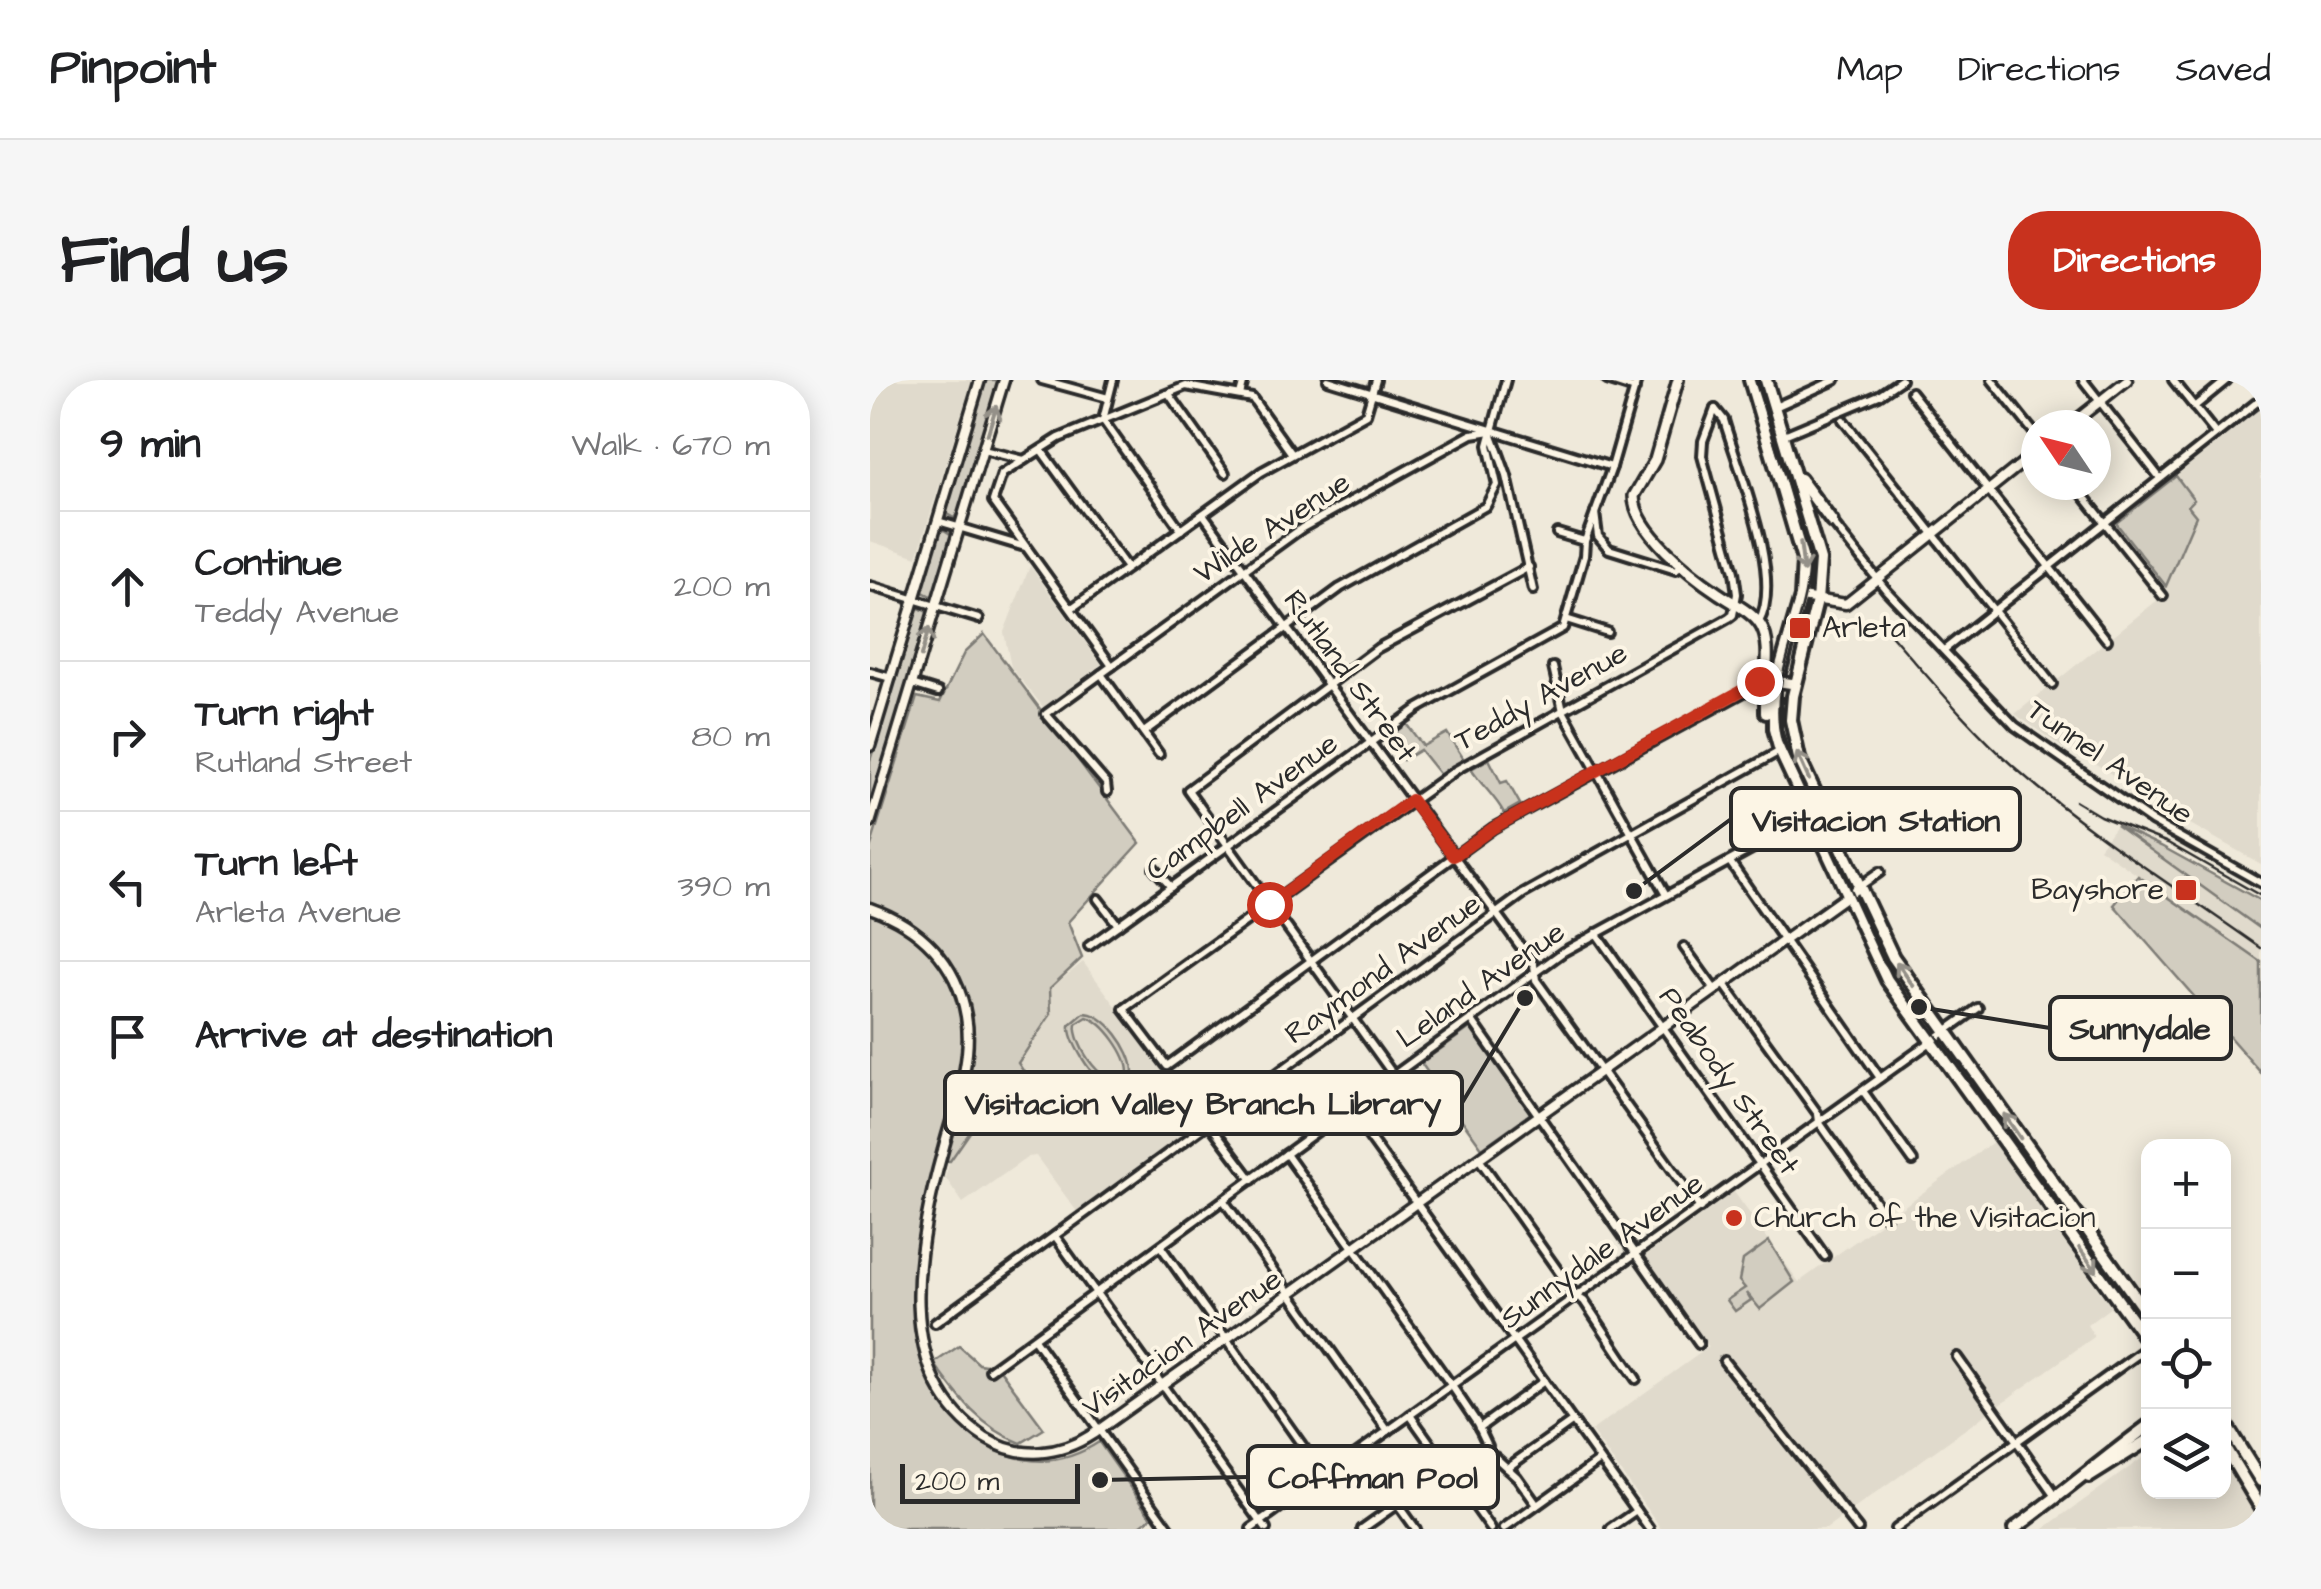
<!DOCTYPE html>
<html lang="en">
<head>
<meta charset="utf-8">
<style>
  :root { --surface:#fff; --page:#f6f6f6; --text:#202124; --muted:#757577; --line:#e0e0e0; --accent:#c8321e }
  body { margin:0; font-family:"Architects Daughter",sans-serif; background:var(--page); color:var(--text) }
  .controls { position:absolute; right:30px; bottom:30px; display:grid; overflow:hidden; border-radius:20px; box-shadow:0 5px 25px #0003 }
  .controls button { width:90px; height:90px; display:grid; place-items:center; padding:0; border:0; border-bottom:2px solid var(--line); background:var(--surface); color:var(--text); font:50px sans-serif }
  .compass { position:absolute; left:1151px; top:30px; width:90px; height:90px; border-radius:50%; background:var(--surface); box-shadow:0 5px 25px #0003; rotate:305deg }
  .scale { position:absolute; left:30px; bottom:25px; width:180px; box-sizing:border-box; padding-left:10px; border:5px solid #2b2b2b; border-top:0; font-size:28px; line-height:35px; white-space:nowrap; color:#2b2b2b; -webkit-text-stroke:8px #fcf5e5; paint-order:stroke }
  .stop { position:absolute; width:30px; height:30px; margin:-22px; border:8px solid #c8321e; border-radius:50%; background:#fff }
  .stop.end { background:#c8321e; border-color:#fff; box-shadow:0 2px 10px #0008 }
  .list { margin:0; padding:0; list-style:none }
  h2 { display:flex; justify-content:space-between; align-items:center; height:130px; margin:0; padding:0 40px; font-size:42px }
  h2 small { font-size:32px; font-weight:400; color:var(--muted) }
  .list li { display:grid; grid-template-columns:65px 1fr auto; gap:30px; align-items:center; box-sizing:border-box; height:150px; padding:0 40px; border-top:2px solid var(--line) }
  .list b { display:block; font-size:38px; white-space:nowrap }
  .list p { margin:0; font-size:32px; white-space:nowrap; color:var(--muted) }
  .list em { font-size:32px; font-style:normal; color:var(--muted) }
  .icon { flex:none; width:55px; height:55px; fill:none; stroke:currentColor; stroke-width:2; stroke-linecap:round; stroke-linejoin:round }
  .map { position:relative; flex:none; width:1391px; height:1149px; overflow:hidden; border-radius:40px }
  header { display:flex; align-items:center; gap:60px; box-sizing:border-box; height:140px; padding:0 50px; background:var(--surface); border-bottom:2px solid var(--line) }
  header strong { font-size:48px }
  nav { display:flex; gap:55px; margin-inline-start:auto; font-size:35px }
  .intro { display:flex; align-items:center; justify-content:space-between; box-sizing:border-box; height:240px; padding:0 60px }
  h1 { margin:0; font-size:70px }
  .button { padding:25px 45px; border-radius:40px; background:var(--accent); color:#fff; font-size:35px; font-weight:700 }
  main { display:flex; gap:60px; padding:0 60px }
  aside { flex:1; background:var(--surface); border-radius:40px; box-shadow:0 5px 25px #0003 }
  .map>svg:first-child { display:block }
  .built { fill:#e0dacc }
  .green { fill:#d2cdc0; stroke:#7e7c76; stroke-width:2.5; fill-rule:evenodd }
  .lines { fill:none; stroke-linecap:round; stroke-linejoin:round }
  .minor-casing { stroke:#2b2b2b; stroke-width:14 }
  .tertiary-casing { stroke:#2b2b2b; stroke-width:15 }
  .secondary-casing { stroke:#2b2b2b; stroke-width:16 }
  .primary-casing { stroke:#2b2b2b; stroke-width:18 }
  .minor { stroke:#fcf5e5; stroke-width:6 }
  .tertiary { stroke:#fcf5e5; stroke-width:8 }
  .secondary { stroke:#fcf5e5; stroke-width:9 }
  .primary { stroke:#fcf5e5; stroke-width:10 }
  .tram { stroke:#2b2b2b; stroke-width:2.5 }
  .rail { stroke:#2b2b2b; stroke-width:2.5 }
  .oneway { stroke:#949088 }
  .route { stroke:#c8321e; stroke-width:12 }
  .poi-dot { fill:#c8321e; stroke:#fcf5e5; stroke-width:4 }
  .labels { text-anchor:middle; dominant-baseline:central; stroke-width:8; stroke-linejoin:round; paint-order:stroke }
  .street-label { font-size:30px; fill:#2b2b2b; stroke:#fcf5e5 }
  .poi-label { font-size:30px; fill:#2b2b2b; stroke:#fcf5e5; text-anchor:start }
  .leader { fill:none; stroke:#2b2b2b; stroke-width:4 }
  .callout-dot { fill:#2b2b2b; stroke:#fcf5e5; stroke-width:4 }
  .callout { fill:#fcf5e5; stroke:#2b2b2b; stroke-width:4 }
  .callout-label { font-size:32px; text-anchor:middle; font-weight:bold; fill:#2b2b2b }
</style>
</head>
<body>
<header>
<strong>Pinpoint</strong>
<nav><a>Map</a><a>Directions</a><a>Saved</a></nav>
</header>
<div class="intro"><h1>Find us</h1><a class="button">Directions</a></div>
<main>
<aside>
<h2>9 min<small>Walk · 670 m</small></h2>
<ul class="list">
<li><svg class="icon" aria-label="ahead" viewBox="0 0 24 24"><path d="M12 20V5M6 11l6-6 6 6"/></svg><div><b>Continue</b><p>Teddy Avenue</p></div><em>200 m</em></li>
<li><svg class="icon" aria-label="right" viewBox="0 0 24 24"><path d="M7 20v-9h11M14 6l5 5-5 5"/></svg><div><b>Turn right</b><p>Rutland Street</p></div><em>80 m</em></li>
<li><svg class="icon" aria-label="left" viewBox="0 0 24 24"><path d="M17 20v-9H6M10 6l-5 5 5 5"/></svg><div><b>Turn left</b><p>Arleta Avenue</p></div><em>390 m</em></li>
<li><svg class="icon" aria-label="arrive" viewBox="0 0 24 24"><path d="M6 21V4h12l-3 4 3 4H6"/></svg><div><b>Arrive at destination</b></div></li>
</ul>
</aside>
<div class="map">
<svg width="1391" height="1149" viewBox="0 0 1391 1149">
  <rect width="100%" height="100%" fill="#efe9da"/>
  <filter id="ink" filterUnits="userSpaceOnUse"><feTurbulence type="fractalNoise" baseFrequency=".01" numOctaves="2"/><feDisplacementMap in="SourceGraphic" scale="20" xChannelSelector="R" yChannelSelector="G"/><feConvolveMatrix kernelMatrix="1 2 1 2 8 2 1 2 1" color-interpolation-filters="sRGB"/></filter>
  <g filter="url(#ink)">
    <g class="built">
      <polygon points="0,0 102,0 47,177 0,161"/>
      <polygon points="1391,28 1391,484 1299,432 1197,365 1193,368 1145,334 1299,211 1296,206 1298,195 1325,136 1317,125 1324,120 1306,96"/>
      <polygon points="160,186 231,284 174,328 141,287 134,252"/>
      <polygon points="1246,445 1391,549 1391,582 1229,468"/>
      <polygon points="213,582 333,742 208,833 166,776 158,777 93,823 75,797 80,781 181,635 180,609"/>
      <polygon points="1123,762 1241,927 1217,945 1224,957 956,1149 792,1149 721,1051 839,967 775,876 864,812 929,902"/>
      <polygon points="1278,1074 1278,1112 1354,1112 1354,1086 1388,1136 1391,1149 1174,1149"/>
    </g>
    <g class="green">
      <polygon points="115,0 129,0 91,128 84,138 75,133"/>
      <polygon points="1306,96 1324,120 1318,126 1326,136 1296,206 1246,143"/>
      <polygon points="74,150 82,155 65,215 61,216 51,211 69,151"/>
      <polygon points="49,228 59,233 0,429 0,381 46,229"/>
      <path d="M114,254L270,463L198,542L212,578L180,608L181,634L148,683L154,692L133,733L118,726L80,781H64C54,835 41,893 44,949C45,958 50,969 53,978C77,1054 153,1112 229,1062L282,1137L266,1149H0V469L47,317L70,322L94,273Z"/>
      <polygon points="534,341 553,366 577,353 595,381 570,395 550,370 533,380 515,355"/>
      <path d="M619,379L631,403L637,401L650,424L634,433C625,416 611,405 601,389Z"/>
      <polygon points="1246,445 1291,466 1391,521 1391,549"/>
      <polygon points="1268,496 1391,582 1391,693 1244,525"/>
      <path d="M214,633C236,633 262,670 263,691L253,705C246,707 244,708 237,705C222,699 198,659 200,645ZM217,637C235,642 258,675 258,693C237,719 202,662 206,644Z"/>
      <polygon points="600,648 661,733 612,768 551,683"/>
      <polygon points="899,861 924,902 890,929 877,913 881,920 865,931 857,920 875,908 869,901 873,880"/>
      <path d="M89,966L109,984L128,987L174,1049L151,1063C111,1048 88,1017 64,983Z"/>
    </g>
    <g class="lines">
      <defs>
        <g id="minor">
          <polyline points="172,0 238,18"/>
          <polyline points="243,0 233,40 311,150"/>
          <polyline points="458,0 742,87"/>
          <polyline points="737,0 765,9"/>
          <polyline points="1122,0 1166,55"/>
          <polyline points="1213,0 1290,98"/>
          <polyline points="1303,0 1346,54"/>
          <polyline points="1041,12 1237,260"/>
          <polyline points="299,14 355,93"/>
          <polyline points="370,15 374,0"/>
          <polyline points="905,27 965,0"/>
          <polyline points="1324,27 1357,0"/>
          <polyline points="845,29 833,61 832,76 864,192 867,214 863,235 859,238 586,390 254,629 297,686 623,448 896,300"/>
          <path d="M845,29L854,40C868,89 914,197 889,242"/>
          <polyline points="973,40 1182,304"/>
          <polyline points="621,52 637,96 663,210"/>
          <polyline points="914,55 1009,15 1031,0"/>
          <polyline points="113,70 154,80"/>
          <polyline points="171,70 257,188"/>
          <polyline points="1205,105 1293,216"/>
          <polyline points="725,133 728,156 739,169 806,190 812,186"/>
          <polyline points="333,134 664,585 666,600 830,828"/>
          <polyline points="68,141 155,167"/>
          <polyline points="962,142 1016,210 1145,346 1283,442 1391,503"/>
          <polyline points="687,153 714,161"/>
          <polyline points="0,206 109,239"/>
          <polyline points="202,228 391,92 496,34 506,0"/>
          <polyline points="696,239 737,252"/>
          <polyline points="1074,270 1391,19"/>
          <polyline points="242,286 123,121 132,94 189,58 316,6 382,18 422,74"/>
          <polyline points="683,287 693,331 796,515"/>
          <polyline points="0,292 21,298"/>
          <polyline points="231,294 289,374"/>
          <polyline points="42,304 68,312"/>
          <polyline points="274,352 470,208 616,126 627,105 618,65 636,0"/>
          <polyline points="237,412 236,403 176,334 432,148 602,54 621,51"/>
          <polyline points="860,482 1010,698"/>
          <polyline points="284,488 301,507"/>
          <polyline points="990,506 1010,492"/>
          <polyline points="228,519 248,545"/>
          <polyline points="726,553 955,876"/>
          <polyline points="219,566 547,329 693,248 714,176 715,161 742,87 767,0"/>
          <polyline points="814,567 845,610"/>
          <polyline points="854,604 948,734 949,742 1016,837"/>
          <polyline points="601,639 829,964"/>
          <polyline points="524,696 318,410 508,268 659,187"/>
          <polyline points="993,711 1043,781"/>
          <polyline points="479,729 780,1149"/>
          <polyline points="339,743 382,800"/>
          <polyline points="416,774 582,1006 607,1043 618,1066"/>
          <polyline points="609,779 706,916 714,921 766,999"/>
          <polyline points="354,821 518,1051"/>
          <polyline points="185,856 396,1149"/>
          <polyline points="291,867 404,1026"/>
          <polyline points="65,943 653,514 910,371"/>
          <polyline points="164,959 300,1149"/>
          <polyline points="1087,977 1187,1118"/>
          <polyline points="854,981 988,1149"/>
          <polyline points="120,990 693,572 953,430"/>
          <polyline points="408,1031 454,1096"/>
          <polyline points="540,1035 621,1149"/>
          <polyline points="609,1048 674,1001"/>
          <polyline points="625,1077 647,1097 667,1125"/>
          <polyline points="637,1088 703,1041"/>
          <polyline points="527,1124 545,1149"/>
          <polyline points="381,1149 1108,628"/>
          <polyline points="492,1149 578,1088"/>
          <polyline points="634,1149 730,1080"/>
          <polyline points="741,1149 767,1131"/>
          <polyline points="1025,1149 1278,967"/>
        </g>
        <g id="tertiary">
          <polyline points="1200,45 1257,0"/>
          <polyline points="931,217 976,224 1166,72"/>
          <polyline points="0,366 110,0"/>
          <polyline points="0,443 134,0"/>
          <path d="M0,528C50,546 87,582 96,636C104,681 84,727 73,770C47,862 20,996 115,1058C150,1080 189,1076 223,1054L989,507"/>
        </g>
        <path id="secondary" d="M808,0L785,80L764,116C764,150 821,195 848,213C861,222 883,232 891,246C900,261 897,283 896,300L925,304"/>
        <g id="primary">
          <polyline points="880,0 933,180 931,217 904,310 904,349 910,371 1017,600 1278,962"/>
          <polyline points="896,0 950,180 947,221 923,316 921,340 929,378 1023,577 1278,935"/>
          <polyline points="930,99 962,142"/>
          <polyline points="896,300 896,333"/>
          <polyline points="1354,1042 1391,1101"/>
          <polyline points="1354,1066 1391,1128"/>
          <polyline points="1219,1097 1278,1060"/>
          <path d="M1144,1149C1190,1116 1233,1079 1278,1046"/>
        </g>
      </defs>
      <use href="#minor" class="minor-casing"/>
      <use href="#tertiary" class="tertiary-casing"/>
      <use href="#secondary" class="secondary-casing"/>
      <use href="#primary" class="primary-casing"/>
      <use href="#minor" class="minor"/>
      <use href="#tertiary" class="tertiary"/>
      <use href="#secondary" class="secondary"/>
      <use href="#primary" class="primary"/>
      <path class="tram" d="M885,0L938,169C944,235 895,294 912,361L1012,579L1132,748"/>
      <g class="rail">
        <path d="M1008,240C1052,289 1094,342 1143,386C1220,454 1308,509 1391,568"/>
        <polyline points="1205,421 1230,436 1298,463 1391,516"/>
      </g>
    </g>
    <defs><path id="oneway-shaft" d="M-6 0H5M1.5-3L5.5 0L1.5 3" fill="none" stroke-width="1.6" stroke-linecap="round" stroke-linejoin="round" transform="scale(2.5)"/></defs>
    <g class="oneway">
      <use href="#oneway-shaft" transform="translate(122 40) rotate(-73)"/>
      <use href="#oneway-shaft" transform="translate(932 177) rotate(83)"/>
      <use href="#oneway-shaft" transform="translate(55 262) rotate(-74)"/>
      <use href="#oneway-shaft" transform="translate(933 386) rotate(-114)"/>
      <use href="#oneway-shaft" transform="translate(1035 594) rotate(-125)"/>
      <use href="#oneway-shaft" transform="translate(1142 746) rotate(-124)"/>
      <use href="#oneway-shaft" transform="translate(1218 880) rotate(54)"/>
    </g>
  </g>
  <g class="lines" filter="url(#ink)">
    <polyline class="route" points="399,524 541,420 584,476 623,448 889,301"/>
  </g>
  <g class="poi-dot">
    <rect x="918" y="236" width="24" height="24" rx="5"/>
    <rect x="1304" y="498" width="24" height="24" rx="5"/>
    <circle cx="864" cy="838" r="10"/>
  </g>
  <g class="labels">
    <g class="street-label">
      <text transform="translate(402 148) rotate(-33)">Wilde Avenue</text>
      <text transform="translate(480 296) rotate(54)">Rutland Street</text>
      <text transform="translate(671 317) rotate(-29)">Teddy Avenue</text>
      <text transform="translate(1240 382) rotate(35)">Tunnel Avenue</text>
      <text transform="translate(372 427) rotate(-36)">Campbell Avenue</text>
      <text transform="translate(513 589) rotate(-36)">Raymond Avenue</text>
      <text transform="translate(611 605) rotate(-35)">Leland Avenue</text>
      <text transform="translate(859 701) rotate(55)">Peabody Street</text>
      <text transform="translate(732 871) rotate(-36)">Sunnydale Avenue</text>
      <text transform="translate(312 963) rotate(-35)">Visitacion Avenue</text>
    </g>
    <g class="poi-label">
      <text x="952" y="248">Arleta</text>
      <text x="1294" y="510" text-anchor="end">Bayshore</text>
      <text x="884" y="838">Church of the Visitacion</text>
    </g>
  </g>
  <path class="leader" d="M764 511L861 439M1049 627L1180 648M655 618L592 723M230 1100L378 1097"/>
  <g class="callout-dot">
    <circle cx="764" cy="511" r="10"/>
    <circle cx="1049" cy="627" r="10"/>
    <circle cx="655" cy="618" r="10"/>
    <circle cx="230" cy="1100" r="10"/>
  </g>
  <g class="callout">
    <rect x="861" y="408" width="289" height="62" rx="10"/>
    <rect x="1180" y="617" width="181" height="62" rx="10"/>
    <rect x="75" y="692" width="517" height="62" rx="10"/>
    <rect x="378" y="1066" width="250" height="62" rx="10"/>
  </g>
  <g class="callout-label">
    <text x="1006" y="451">Visitacion Station</text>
    <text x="1270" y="659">Sunnydale</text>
    <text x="333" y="734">Visitacion Valley Branch Library</text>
    <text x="503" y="1108">Coffman Pool</text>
  </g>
</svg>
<div class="controls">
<button>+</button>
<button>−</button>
<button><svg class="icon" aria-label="locate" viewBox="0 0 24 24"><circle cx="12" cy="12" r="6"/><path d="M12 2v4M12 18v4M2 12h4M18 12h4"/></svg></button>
<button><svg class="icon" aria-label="layers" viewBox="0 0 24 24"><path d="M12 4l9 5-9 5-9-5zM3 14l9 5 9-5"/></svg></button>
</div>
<svg class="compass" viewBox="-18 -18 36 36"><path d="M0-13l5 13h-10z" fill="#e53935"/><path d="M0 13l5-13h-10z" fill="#757577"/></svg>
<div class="scale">200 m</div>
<div class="stop" style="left:399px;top:524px"></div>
<div class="stop end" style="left:889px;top:301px"></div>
</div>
</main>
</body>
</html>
